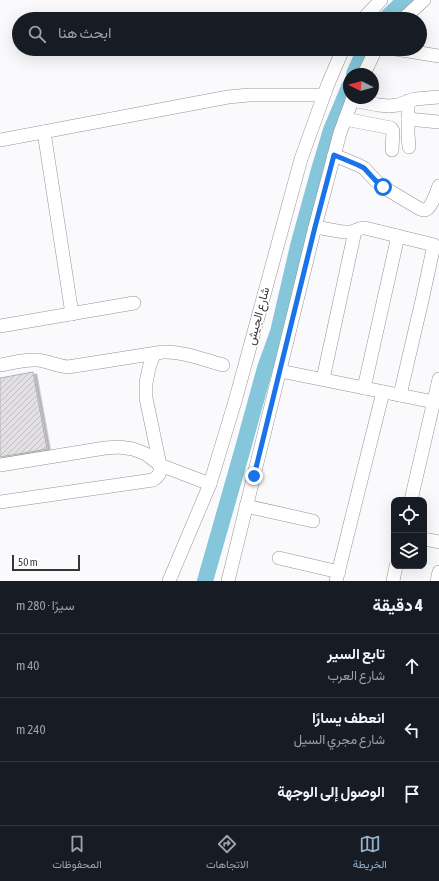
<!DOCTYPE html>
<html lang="ar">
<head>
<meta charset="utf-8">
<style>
  :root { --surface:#171b24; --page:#20242c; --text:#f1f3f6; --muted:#9ea1a6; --line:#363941; --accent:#95b0ca }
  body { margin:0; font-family:"Asap Condensed",Vazirmatn,sans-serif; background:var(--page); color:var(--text); direction:rtl }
  .controls { position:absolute; right:12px; bottom:12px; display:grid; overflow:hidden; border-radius:8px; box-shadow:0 4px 16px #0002 }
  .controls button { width:36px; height:36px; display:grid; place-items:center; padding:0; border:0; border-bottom:1px solid var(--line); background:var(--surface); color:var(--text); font:20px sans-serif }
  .compass { position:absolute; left:343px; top:68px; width:36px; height:36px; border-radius:50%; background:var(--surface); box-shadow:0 4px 16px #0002; rotate:276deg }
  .scale { position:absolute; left:12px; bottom:10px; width:68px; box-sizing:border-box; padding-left:4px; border:2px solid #363637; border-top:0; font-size:11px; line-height:14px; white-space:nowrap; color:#363637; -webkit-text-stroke:3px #fff; paint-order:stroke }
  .stop { position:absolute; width:12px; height:12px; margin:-9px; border:3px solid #1a73e8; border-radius:50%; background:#fff }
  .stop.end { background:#1a73e8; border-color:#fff; box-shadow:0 1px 4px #0008 }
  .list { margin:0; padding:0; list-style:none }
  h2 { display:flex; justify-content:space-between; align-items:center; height:52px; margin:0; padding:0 16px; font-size:17px }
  h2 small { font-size:13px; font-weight:400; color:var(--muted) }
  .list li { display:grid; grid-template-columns:26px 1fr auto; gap:12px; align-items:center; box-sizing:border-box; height:64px; padding:0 16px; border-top:1px solid var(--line) }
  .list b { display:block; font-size:15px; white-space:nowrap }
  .list p { margin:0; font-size:13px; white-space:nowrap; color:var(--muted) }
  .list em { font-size:13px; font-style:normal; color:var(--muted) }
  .icon { flex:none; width:22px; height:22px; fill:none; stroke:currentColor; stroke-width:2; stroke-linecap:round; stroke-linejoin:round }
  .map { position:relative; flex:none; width:439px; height:581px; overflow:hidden; direction:ltr }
  .search { position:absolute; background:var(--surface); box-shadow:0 4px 16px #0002; left:12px; right:12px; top:12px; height:44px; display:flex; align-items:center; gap:10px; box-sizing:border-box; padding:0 14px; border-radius:22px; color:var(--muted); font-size:15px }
  .sheet { height:244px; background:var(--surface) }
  nav { display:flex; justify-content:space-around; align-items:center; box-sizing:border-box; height:56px; border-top:1px solid var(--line); background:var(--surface); font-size:11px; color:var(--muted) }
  nav a { display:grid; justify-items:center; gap:2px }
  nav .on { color:var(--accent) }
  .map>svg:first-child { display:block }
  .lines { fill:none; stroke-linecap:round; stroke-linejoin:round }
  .river { stroke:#85c6da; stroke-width:16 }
  .building { fill:url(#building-hatch); stroke:#b1afb1; filter:url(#shadow) }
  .minor-casing { stroke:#959598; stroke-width:14 }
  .minor { stroke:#fff; stroke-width:13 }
  .route { stroke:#1a73e8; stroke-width:5 }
  .labels { text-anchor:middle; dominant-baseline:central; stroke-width:3; stroke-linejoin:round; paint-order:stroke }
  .street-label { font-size:12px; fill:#363637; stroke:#fff }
</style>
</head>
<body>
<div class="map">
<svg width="439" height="581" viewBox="0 0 439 581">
  <defs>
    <pattern id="building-hatch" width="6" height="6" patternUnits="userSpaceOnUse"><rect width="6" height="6" fill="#e2e0e2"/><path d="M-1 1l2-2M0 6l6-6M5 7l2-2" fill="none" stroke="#c2c1c2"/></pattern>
    <filter id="shadow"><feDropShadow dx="3.5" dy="2" stdDeviation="0" flood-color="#0004"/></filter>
  </defs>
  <rect width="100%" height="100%" fill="#fafafd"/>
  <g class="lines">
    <g class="river">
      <polyline points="385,19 405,0"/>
      <polyline points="354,74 365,49"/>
      <polyline points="205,581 243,448 265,368 278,332 298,246 319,170 331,130 349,87"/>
    </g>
  </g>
  <polygon class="building" points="33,372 47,449 0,457 0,378"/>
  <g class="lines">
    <defs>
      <g id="minor">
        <polyline points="363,19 381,0"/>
        <polyline points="403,19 424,0"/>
        <polyline points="396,49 439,56"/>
        <polyline points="364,74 376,49"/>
        <polyline points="352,100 378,105 389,106 398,105 415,99 439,97"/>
        <polyline points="408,101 408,134 409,147"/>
        <polyline points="345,119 391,128 393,131 392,150"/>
        <polyline points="408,119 439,122"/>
        <polyline points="44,132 72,314"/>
        <polyline points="0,140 228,97 249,95 324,95"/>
        <path d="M334,155L358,165L364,168L375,180L383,187L420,209C423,210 424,211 427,209C432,206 437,191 439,186"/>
        <path d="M315,227C324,228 342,233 350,232C356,232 359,227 365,228L434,245L423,296L400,395"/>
        <polyline points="0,326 134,303"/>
        <path d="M0,365C12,363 25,359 37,360C48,361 57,366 68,367L163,352C183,351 204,360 223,365"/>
        <polyline points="280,371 434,402"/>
        <polyline points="323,379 355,231"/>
        <polyline points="364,388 398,236"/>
        <polyline points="0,465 105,448 119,447 133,449 146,454 160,465 210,484"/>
        <polyline points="411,500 439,379"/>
        <path d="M0,502L153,480C159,476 161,473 160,465L146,398V383L149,368L154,354"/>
        <polyline points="246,506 313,521"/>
        <polyline points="424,539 439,542"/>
        <polyline points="279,558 339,572"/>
        <polyline points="169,581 210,484 236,398 301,159 328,84 343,49"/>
        <polyline points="228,581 315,227 340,133 353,98"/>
        <polyline points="336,581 383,392"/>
        <polyline points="393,581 396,566"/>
        <polyline points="437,581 439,572"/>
      </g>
    </defs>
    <use href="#minor" class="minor-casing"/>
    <use href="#minor" class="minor"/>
  </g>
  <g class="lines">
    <polyline class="route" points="254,476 315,227 334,155 358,165 364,168 375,180 383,187"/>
  </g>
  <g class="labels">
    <g class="street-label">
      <text transform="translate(258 316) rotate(-75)">شارع الجيش</text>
    </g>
  </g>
</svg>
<div class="controls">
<button><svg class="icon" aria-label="locate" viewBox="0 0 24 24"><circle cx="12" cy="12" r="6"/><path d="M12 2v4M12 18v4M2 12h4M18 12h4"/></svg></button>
<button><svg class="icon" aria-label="layers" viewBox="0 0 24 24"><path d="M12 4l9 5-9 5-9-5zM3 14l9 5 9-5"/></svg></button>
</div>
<svg class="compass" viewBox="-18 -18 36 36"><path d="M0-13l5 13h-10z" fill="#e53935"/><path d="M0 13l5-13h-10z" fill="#9ea1a6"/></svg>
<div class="scale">50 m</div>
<div class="stop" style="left:383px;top:187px"></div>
<div class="stop end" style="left:254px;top:476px"></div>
<div class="search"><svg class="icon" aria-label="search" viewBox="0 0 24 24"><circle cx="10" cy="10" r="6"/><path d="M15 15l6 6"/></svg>ابحث هنا</div>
</div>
<section class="sheet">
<h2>4 دقيقة<small>سيرًا · 280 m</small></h2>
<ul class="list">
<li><svg class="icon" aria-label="ahead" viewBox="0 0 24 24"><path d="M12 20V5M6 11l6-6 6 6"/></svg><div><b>تابع السير</b><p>شارع العرب</p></div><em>40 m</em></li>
<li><svg class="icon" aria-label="left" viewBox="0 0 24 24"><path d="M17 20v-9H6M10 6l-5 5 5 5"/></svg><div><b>انعطف يسارًا</b><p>شارع مجري السيل</p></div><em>240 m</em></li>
<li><svg class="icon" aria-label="arrive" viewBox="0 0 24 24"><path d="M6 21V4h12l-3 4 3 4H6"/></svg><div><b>الوصول إلى الوجهة</b></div></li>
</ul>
</section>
<nav>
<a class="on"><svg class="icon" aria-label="map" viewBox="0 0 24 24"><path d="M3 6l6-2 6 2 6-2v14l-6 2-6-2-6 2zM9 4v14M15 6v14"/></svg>الخريطة</a>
<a><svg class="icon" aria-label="directions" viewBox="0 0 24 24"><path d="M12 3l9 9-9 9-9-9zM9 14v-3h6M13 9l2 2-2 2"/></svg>الاتجاهات</a>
<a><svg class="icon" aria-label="saved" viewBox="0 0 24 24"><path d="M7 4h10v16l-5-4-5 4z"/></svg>المحفوظات</a>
</nav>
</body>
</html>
